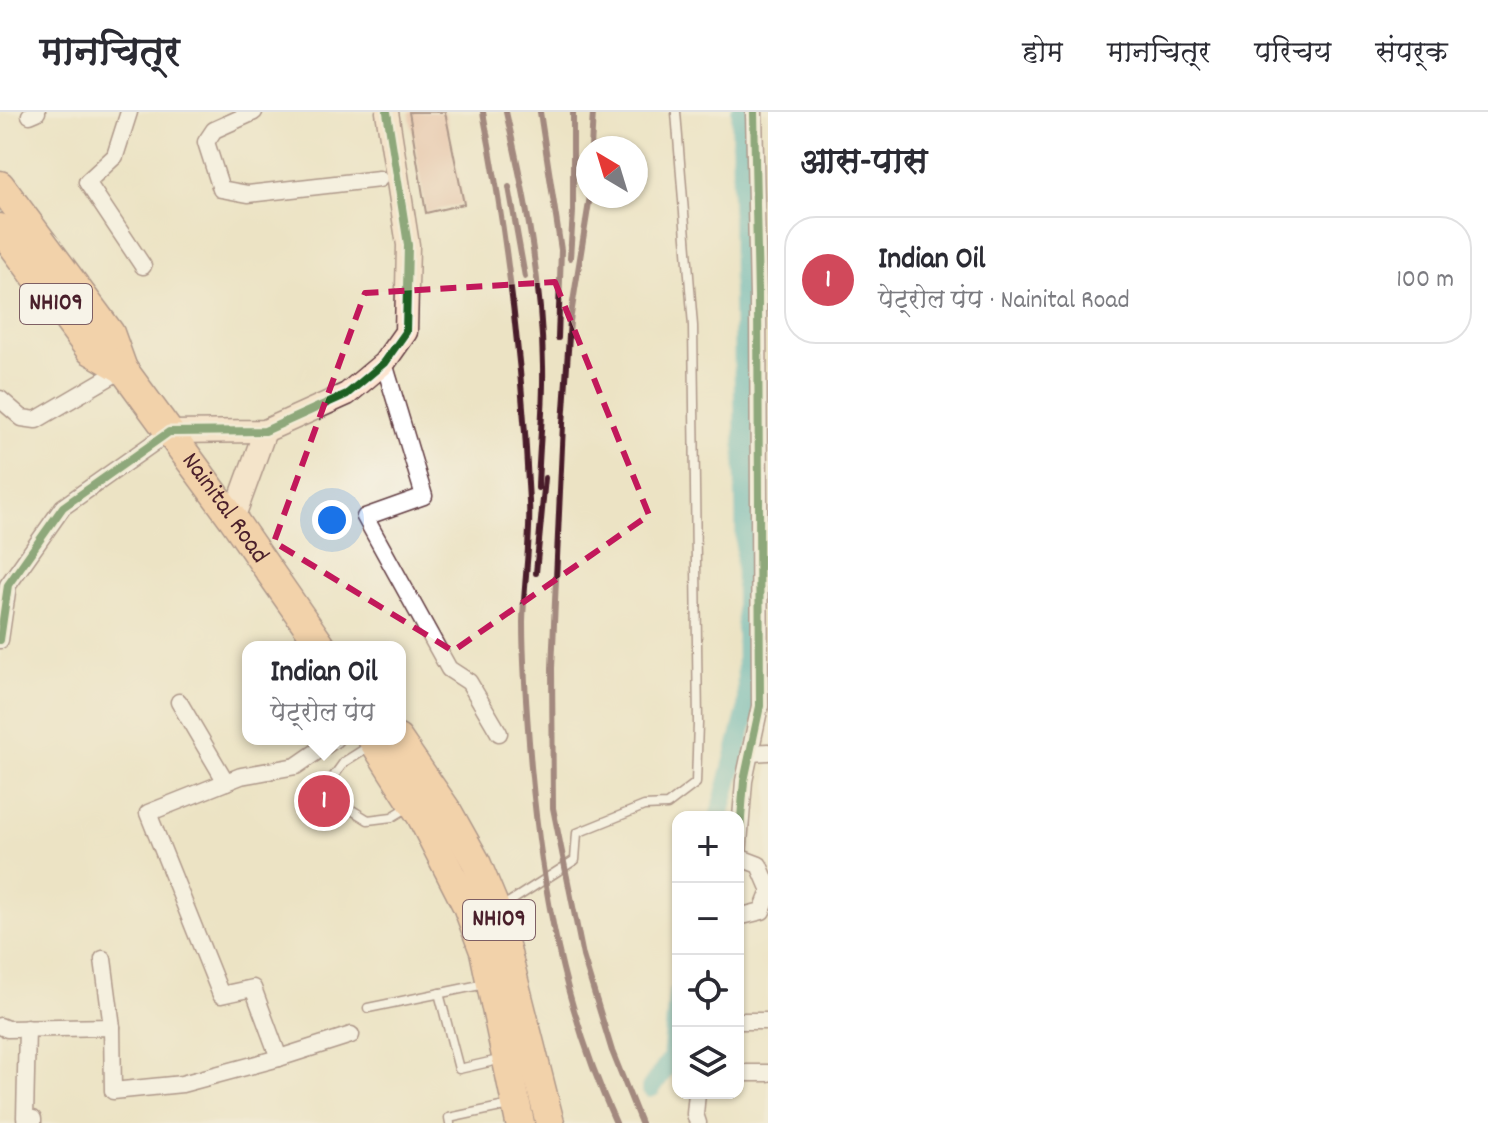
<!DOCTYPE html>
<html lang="hi">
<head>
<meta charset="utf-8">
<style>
  :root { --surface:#fff; --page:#f2f2f3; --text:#2b2b33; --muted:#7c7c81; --line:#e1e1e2; --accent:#d1495b }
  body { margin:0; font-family:Dekko,"Playpen Sans Deva",sans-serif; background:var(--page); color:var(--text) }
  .controls { position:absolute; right:24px; bottom:24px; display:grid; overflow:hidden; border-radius:16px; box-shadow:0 2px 6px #0004 }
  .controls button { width:72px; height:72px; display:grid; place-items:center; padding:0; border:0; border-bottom:2px solid var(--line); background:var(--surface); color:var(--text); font:40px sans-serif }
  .compass { position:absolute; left:576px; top:24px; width:72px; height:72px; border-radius:50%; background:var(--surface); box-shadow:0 2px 6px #0004; rotate:322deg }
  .you { position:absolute; left:332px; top:408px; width:28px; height:28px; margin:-20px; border:6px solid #fff; border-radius:50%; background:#1a73e8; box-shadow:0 0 0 12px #1a73e833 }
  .badge { display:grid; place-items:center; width:52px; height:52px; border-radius:50%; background:var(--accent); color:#fff; font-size:26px; font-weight:700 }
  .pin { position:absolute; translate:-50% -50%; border:4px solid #fff; box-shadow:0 2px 8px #0006 }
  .popup { position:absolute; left:242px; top:529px; width:164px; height:104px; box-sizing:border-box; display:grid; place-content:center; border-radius:16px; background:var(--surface); filter:drop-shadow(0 2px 6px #0005); font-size:26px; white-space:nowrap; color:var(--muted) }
  .popup b { font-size:30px; color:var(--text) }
  .popup::after { content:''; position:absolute; left:50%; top:100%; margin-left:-16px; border:16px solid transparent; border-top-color:var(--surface) }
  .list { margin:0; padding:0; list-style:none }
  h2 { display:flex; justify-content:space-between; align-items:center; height:104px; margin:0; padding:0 32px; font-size:34px }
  h2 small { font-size:26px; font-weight:400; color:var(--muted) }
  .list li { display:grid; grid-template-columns:52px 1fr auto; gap:24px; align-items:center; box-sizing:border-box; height:128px; margin:0 16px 16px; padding:0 16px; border:2px solid var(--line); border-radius:32px }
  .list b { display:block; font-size:30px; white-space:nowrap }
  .list p { margin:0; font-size:26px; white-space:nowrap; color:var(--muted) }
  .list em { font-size:26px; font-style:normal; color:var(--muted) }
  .icon { flex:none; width:44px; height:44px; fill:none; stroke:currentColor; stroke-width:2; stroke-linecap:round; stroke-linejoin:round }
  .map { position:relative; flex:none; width:768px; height:1011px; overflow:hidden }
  header { display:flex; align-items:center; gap:48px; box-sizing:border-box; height:112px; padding:0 40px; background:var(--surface); border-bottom:2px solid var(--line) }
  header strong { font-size:38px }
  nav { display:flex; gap:44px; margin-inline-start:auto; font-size:28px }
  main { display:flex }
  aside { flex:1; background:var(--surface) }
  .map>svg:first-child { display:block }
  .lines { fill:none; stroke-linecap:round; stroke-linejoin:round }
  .canal { stroke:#3aabb7; stroke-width:20 }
  .building { fill:#df9783 }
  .lane-casing { stroke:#623c42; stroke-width:11 }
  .street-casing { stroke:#623c42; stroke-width:19 }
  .secondary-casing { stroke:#623c42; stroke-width:25 }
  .highway-casing { stroke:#623c42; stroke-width:31 }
  .lane { stroke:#fff; stroke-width:8 }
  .street { stroke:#fff; stroke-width:16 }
  .secondary { stroke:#fde4d0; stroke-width:22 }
  .highway { stroke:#f9bc8a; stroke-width:28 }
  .rail { stroke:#4a1f2b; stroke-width:6 }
  .cycleway-casing { stroke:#f7f3e8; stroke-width:13 }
  .cycleway { stroke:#1b5e20; stroke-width:8 }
  .marked { fill:none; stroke:#c2185b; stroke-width:6; stroke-dasharray:16 10; stroke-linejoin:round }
  .labels { text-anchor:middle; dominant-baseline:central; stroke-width:8; stroke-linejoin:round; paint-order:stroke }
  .shield { fill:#f7f3e8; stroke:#7e5f64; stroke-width:2 }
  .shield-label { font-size:24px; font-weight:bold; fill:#4a1f2b }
  .street-label { font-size:26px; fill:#4a1f2b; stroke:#f7f3e8 }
</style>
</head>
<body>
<header>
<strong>मानचित्र</strong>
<nav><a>होम</a><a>मानचित्र</a><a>परिचय</a><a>संपर्क</a></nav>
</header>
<main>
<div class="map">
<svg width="768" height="1011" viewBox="0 0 768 1011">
  <rect width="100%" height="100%" fill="#f7f3e8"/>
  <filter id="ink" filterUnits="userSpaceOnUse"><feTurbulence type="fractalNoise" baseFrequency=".0125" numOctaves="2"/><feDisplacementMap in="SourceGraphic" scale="16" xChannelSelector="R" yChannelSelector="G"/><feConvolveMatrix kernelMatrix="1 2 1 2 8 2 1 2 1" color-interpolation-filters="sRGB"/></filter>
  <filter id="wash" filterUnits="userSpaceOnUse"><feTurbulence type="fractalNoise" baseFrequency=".006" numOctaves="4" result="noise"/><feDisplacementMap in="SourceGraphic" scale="32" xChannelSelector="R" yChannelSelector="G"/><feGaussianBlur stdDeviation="1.8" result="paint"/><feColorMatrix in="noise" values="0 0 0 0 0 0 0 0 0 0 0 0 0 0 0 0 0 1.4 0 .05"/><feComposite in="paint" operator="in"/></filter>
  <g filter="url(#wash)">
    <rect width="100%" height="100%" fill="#ece3c4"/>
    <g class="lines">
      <g class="canal">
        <polyline points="719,705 747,598 741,0"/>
        <polyline points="651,976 672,946 678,883"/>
      </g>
    </g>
    <g id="blocks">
      <polygon class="building" points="409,0 445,0 464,92 426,101"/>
    </g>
  </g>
  <g filter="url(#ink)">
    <use href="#blocks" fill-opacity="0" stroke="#623c42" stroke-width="2"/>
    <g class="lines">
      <defs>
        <g id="lane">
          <polyline points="371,633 344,650 331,668 347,695 368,708 392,705 410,694"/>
          <polyline points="500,796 575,748 577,721 644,694 667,693 696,671 698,611 693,214 676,0"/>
          <polyline points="439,881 459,957 503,947"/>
          <polyline points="368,896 485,872"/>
          <polyline points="450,1011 449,1006 510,993"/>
        </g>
        <g id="street">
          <polyline points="129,0 115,44 87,70 143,154"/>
          <polyline points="254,0 214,18 206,30 221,77 248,82 379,67"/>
          <polyline points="30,3 37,0"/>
          <polyline points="384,251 424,384 365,405 449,557 469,570 499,621"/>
          <polyline points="0,287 22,306 36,308 123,257"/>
          <polyline points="0,528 8,473 63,395 169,320"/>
          <polyline points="179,590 226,670"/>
          <polyline points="750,641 768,640"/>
          <polyline points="738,744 744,669 760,594 758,185 754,0"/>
          <polyline points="738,745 759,753 768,774"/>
          <polyline points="738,805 762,799 768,784"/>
          <polyline points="103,847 112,915"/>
          <polyline points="738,909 768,909"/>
          <polyline points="0,914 7,917 112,915 113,979 182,972 279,946 351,923"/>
          <polyline points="27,916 25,1006 33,1007 33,1011"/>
          <polyline points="279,946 253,876 221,883 148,701 241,664 296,654 335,627"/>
          <polyline points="738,961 768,961"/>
          <polyline points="697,981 695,1002 698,1011"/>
        </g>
        <g id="secondary">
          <polyline points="169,320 265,319 347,282 384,251 406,220 408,133 387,0"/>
          <polyline points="233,407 265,319"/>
        </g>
        <g id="highway">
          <polyline points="0,73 110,221 123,257"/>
          <path id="s1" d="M0,116L90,238L123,257L233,407L322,535"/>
          <polyline points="372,627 421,704 467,794 484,839 520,1011"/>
          <polyline points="398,627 448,700 476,750 496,798 550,1011"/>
        </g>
      </defs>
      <use href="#lane" class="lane-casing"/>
      <use href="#street" class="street-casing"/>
      <use href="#secondary" class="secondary-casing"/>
      <use href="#highway" class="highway-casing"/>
      <use href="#lane" class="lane"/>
      <use href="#street" class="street"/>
      <use href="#secondary" class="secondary"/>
      <use href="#highway" class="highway"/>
      <g class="rail">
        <path d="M483,0C508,129 523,258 529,389C531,429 524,470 523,510C523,558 527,606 531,655C542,777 564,898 616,1011"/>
        <path d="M506,0C525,83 542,169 543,254C544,295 539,335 538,376"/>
        <polyline points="540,0 561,138 558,226"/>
        <polyline points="591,36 593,0"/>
        <polyline points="509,75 525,165"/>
        <polyline points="590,84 570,209 563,312 552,556 553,696 583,844 612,939 641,1011"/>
        <polyline points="570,146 573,100 573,0"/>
        <polyline points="536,461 545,366"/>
      </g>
      <defs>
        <g id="cycleway">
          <polyline points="0,528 8,473 63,395 169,320 265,319 347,282 384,251 406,220 408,133 387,0"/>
          <polyline points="738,744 744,669 760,594 758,185 754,0"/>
        </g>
      </defs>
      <use href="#cycleway" class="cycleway-casing"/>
      <use href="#cycleway" class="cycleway"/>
    </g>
  </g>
  <path d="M0 0H768V1011H0ZM555,170L649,403L453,539L274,430L365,181Z" fill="#ece3c4" fill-opacity=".55" fill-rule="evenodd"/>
  <path class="marked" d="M555,170L649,403L453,539L274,430L365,181Z"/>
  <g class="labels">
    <g class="shield">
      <rect x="20" y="172" width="72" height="40" rx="6"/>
      <rect x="463" y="788" width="72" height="40" rx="6"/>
    </g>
    <g class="shield-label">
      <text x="56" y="192">NH109</text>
      <text x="499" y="808">NH109</text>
    </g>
    <g class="street-label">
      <text stroke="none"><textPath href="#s1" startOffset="362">Nainital Road</textPath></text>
    </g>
  </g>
</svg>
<div class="controls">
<button>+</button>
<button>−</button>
<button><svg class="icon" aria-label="locate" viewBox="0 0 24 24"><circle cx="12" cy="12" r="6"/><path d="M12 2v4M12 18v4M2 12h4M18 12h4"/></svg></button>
<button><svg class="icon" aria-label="layers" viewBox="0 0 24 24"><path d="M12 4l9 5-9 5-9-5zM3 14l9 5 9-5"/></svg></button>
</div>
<svg class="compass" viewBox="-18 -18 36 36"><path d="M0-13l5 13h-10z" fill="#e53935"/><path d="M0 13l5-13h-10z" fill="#7c7c81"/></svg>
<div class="you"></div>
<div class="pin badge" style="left:324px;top:689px">1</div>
<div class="popup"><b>Indian Oil</b>पेट्रोल पंप</div>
</div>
<aside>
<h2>आस-पास<small></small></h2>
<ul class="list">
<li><span class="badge">1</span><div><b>Indian Oil</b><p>पेट्रोल पंप · Nainital Road</p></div><em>100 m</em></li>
</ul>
</aside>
</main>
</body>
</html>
